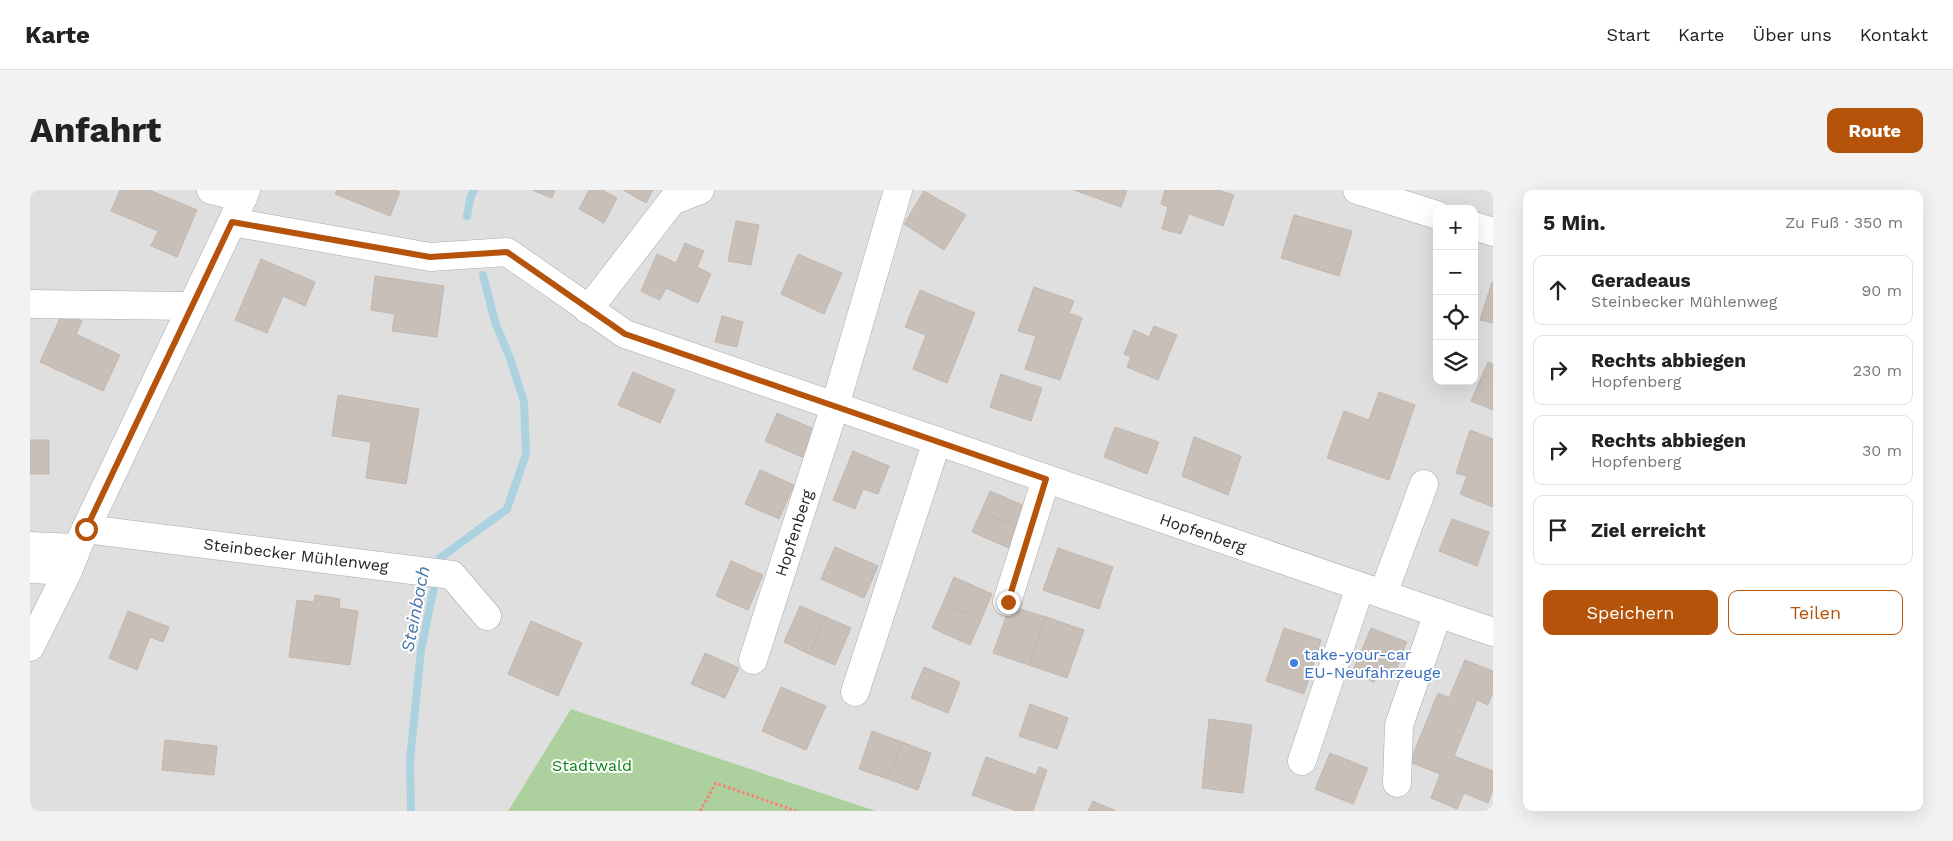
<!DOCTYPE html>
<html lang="de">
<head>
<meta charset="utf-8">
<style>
  :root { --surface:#fff; --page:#f2f2f2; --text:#222; --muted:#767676; --line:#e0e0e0; --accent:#b45309 }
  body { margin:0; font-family:"Work Sans",sans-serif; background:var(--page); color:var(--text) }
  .controls { position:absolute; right:15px; top:15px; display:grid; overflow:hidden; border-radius:10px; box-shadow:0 5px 20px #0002 }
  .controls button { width:45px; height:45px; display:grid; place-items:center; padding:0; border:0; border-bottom:1px solid var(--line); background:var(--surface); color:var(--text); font:25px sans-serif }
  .stop { position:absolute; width:15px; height:15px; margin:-11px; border:4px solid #b45309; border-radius:50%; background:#fff }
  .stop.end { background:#b45309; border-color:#fff; box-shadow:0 1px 5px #0008 }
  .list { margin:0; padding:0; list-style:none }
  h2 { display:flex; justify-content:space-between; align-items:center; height:65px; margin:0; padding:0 20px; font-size:21px }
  h2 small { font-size:16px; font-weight:400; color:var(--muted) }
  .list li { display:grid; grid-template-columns:32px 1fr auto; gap:15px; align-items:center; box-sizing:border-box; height:70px; margin:0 10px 10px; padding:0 10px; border:1px solid var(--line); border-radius:10px }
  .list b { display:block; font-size:19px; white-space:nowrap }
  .list p { margin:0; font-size:16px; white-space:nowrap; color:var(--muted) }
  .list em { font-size:16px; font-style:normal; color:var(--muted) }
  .actions { display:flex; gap:10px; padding:15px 20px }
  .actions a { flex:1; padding:11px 0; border:1px solid var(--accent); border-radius:10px; text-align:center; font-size:18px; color:var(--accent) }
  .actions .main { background:var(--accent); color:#fff }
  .icon { flex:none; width:28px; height:28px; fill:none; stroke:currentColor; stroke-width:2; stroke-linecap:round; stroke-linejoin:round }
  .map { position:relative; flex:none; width:1463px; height:621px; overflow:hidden; border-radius:10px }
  header { display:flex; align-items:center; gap:30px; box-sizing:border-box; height:70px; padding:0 25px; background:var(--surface); border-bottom:1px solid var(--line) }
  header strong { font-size:24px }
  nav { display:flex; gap:28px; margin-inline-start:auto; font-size:18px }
  .intro { display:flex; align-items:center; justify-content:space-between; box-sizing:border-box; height:120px; padding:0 30px }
  h1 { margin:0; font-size:35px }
  .button { padding:12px 22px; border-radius:10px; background:var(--accent); color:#fff; font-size:18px; font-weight:700 }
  main { display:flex; gap:30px; padding:0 30px }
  aside { flex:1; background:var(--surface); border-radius:10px; box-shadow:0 5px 20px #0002 }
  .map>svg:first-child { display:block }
  .residential { fill:#e0dfdf; fill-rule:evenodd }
  .forest { fill:#add19e }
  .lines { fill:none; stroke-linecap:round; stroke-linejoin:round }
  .stream { stroke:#aad3df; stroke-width:8 }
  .building { fill:#c7bfb8; stroke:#c4b6ab }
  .minor-casing { stroke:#a9a9a9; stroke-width:29 }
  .path { stroke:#fa8072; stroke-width:3; stroke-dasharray:2.5 2.5; stroke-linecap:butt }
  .minor { stroke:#fff; stroke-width:28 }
  .route { stroke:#b45309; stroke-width:6 }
  .shop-dot { fill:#3f7fe0; stroke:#fff; stroke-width:2 }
  .labels { text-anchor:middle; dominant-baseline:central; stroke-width:4; stroke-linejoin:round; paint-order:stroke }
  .street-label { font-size:16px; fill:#222; stroke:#fff }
  .shop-label { font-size:16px; fill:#366cbe; stroke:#fff; text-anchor:start }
  .park-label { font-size:16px; fill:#0c8416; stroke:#fff }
  .water-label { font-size:18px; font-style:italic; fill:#4a7aab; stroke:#fff }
</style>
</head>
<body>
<header>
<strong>Karte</strong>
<nav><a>Start</a><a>Karte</a><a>Über uns</a><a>Kontakt</a></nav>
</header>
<div class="intro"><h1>Anfahrt</h1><a class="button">Route</a></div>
<main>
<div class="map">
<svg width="1463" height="621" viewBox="0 0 1463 621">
  <rect width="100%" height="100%" fill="#f2efe9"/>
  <path class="residential" d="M0,0H1463V621H846L542,519L478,621H0ZM1407,19H1444V191H1407Z"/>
  <polygon class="forest" points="541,519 846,621 478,621"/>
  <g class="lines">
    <g class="stream">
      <polyline points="437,26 440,9 444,0"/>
      <polyline points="381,621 380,571 391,460 410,368 477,319 496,264 494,212 480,168 465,132 453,85"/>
    </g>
  </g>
  <g class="building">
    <polygon points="90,0 119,0 167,20 147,67 121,56 128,41 81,21"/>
    <polygon points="307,0 364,0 370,2 360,26 305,4"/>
    <polygon points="502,0 525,0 522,8"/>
    <polygon points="559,0 572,0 587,8 574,33 549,19"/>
    <polygon points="593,0 623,0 616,13"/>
    <polygon points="1044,0 1097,0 1091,17"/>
    <polygon points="1135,0 1188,0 1204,5 1193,36 1159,24 1151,44 1132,39 1138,17 1131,14"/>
    <polygon points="894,1 936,25 914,60 874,34"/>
    <polygon points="1264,25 1322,41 1309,86 1251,68"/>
    <polygon points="706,31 729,35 721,75 698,71"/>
    <polygon points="655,53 674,61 667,77 681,84 668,113 636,98 630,110 611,101 627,64 646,73"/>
    <polygon points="768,64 812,83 794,124 751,104"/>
    <polygon points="231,69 285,92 275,116 253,106 237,143 205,130"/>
    <polygon points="345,86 414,96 407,147 362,141 365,124 341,120"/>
    <polygon points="1462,92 1463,92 1463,133 1450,130"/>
    <polygon points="1004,97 1044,111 1039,123 1052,128 1030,190 995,179 1006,146 988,141"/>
    <polygon points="890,100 945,123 917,193 883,179 896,145 875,137"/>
    <polygon points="33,122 52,131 46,144 90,165 73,201 10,172"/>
    <polygon points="692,126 713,132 707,157 685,152"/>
    <polygon points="1124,136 1147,145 1128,190 1097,177 1101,167 1094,164 1104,140 1119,147"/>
    <polygon points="1458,172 1463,174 1463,220 1441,211"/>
    <polygon points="603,182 645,200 630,233 588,215"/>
    <polygon points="971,184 1012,198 1001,231 960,217"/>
    <polygon points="1349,202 1385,215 1359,290 1297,268 1314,221 1339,230"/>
    <polygon points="308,205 389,219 376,294 336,288 341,252 302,246"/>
    <polygon points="747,223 784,239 772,267 735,251"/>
    <polygon points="1085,237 1129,252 1117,284 1074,267"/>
    <polygon points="1440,240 1463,249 1463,317 1430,304 1437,286 1426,283"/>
    <polygon points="1164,247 1211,266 1198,305 1152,286"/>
    <rect x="0" y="250" width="19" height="34"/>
    <polygon points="823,261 859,276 848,304 833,299 825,319 803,310"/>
    <polygon points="730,280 764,295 749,329 715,314"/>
    <polygon points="960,301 997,317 988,337 951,322"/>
    <polygon points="951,322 988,337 979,358 942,342"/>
    <polygon points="1422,329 1459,342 1447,376 1409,361"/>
    <polygon points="805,357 848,376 834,408 791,389"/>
    <polygon points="1028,358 1083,377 1069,419 1013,400"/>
    <polygon points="701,371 733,385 718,420 686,406"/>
    <polygon points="924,387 962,404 951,430 913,413"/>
    <polygon points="285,405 310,409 309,418 328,421 320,475 259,467 267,410 284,412"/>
    <polygon points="913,413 951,430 940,455 902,438"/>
    <polygon points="770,416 796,427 779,464 754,452"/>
    <polygon points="980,416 1016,427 999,475 963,463"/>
    <polygon points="98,421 139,437 133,452 120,447 107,480 79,468"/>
    <polygon points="796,427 821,438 805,475 779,464"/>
    <polygon points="1016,427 1054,440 1037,488 999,475"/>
    <polygon points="501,431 552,453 528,506 478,484"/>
    <polygon points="1254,438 1291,450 1274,504 1236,491"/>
    <polygon points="1341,438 1377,452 1365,482 1351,476 1344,492 1322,483"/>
    <polygon points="675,463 709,478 695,508 661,494"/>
    <polygon points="1435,470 1463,481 1463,502 1458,515 1447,510 1424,566 1463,581 1463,600 1458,613 1434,603 1427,619 1401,608 1410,584 1380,572 1408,503 1419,508"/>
    <polygon points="894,477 930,492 918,523 881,508"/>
    <polygon points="751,497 796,516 776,560 732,541"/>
    <polygon points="1000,514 1038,528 1027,559 989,546"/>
    <polygon points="1179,529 1222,535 1213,603 1172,598"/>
    <polygon points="842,541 872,552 858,589 829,579"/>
    <polygon points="135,550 187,556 184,585 132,580"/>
    <polygon points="872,552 901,563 888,600 858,589"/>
    <polygon points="1300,563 1338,578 1323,614 1285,599"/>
    <polygon points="956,567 1006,585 1009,577 1017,580 1003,621 987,621 942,605"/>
    <polygon points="1063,611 1086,621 1058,621"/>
  </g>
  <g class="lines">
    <defs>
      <g id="minor">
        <polyline points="181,0 213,8"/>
        <polyline points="1327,0 1407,25"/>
        <polyline points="202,32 400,67 477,62 595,144 1463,442"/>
        <polyline points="1444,36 1463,42"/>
        <polyline points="0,114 162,116"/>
        <polyline points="558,120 642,11 670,0"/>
        <polyline points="56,339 422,385 457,426"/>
        <polyline points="0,356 46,358"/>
        <polyline points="0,379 38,381"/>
        <polyline points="1353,404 1394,294"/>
        <polyline points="977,412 1016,289"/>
        <polyline points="0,457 38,381 50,351 202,32 216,0"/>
        <polyline points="723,470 805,216 868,0"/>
        <polyline points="825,502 907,251"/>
        <polyline points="1272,571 1330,397"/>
        <polyline points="1367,593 1369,535 1408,423"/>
      </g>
    </defs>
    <use href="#minor" class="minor-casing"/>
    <polyline class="path" points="670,621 686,593 766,621"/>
    <use href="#minor" class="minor"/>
  </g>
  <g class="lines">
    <polyline class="route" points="56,339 202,32 400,67 477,62 595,144 1016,289 978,412"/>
  </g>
  <circle class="shop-dot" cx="1264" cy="473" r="5"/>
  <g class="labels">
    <g class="street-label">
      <text transform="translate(764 343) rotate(-72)">Hopfenberg</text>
      <text transform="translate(1173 343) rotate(19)">Hopfenberg</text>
      <text transform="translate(266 365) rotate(7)">Steinbecker Mühlenweg</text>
    </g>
    <g class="shop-label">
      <text x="1274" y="464">take-your-car<tspan x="1274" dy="18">EU-Neufahrzeuge</tspan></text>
    </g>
    <g class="park-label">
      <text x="562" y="575">Stadtwald</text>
    </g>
    <g class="water-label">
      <text transform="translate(385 419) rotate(-79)">Steinbach</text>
    </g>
  </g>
</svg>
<div class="controls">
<button>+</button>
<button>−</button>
<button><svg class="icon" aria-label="locate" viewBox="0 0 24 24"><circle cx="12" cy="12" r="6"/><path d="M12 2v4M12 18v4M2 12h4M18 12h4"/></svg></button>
<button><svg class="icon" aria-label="layers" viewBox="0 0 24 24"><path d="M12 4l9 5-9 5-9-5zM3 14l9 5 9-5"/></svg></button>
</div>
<div class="stop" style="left:56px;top:339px"></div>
<div class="stop end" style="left:978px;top:412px"></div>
</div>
<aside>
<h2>5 Min.<small>Zu Fuß · 350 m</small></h2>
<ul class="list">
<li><svg class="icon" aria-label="ahead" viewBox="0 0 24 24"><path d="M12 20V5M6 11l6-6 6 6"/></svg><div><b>Geradeaus</b><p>Steinbecker Mühlenweg</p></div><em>90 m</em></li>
<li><svg class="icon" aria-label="right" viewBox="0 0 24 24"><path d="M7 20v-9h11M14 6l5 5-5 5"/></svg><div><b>Rechts abbiegen</b><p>Hopfenberg</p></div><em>230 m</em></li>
<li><svg class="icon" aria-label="right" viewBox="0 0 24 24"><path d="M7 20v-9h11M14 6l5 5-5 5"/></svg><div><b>Rechts abbiegen</b><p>Hopfenberg</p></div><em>30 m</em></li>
<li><svg class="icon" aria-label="arrive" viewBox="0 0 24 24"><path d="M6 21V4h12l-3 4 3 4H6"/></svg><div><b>Ziel erreicht</b></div></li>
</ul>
<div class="actions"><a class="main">Speichern</a><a>Teilen</a></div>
</aside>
</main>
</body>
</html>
